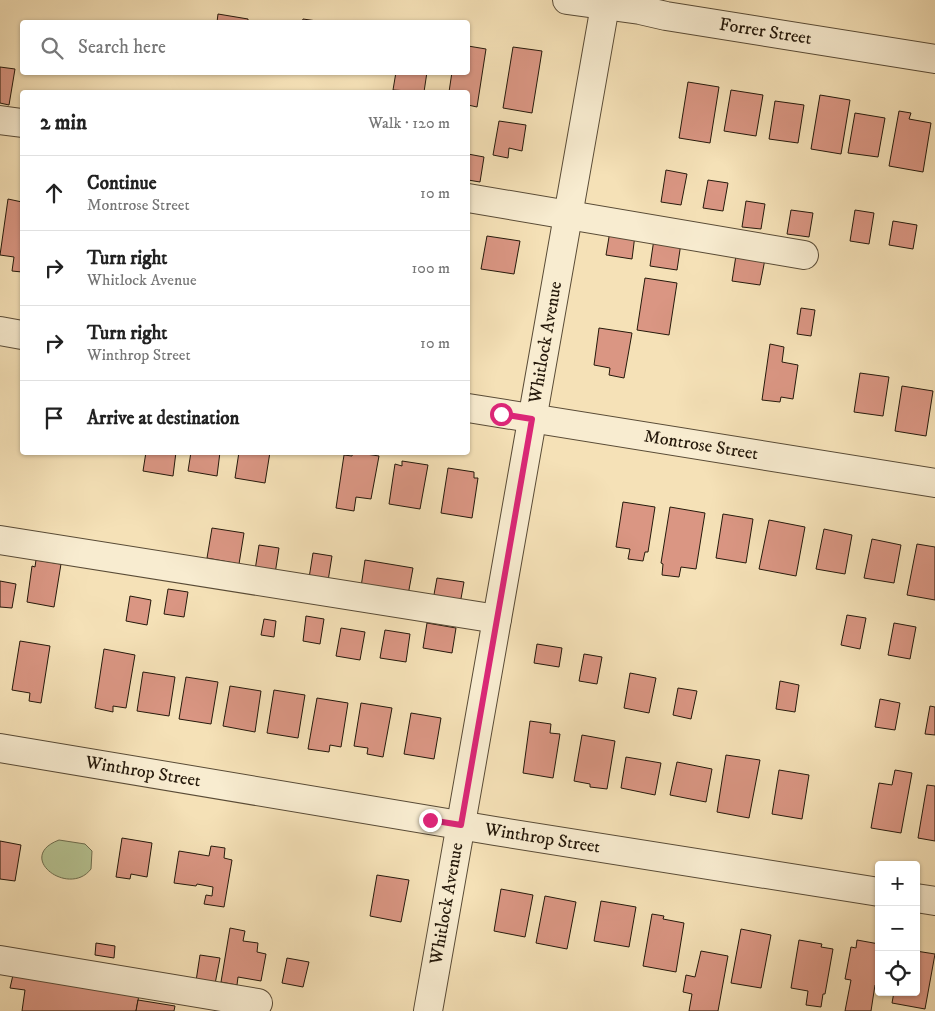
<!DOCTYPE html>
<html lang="en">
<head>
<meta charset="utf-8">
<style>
  :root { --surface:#fff; --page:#f2f2f2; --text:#222; --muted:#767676; --line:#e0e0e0 }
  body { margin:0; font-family:"IM FELL DW Pica",serif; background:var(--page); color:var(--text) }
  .controls { position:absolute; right:15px; bottom:15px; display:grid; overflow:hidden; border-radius:5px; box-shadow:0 1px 4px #0004 }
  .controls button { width:45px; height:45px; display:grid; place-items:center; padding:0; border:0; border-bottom:1px solid var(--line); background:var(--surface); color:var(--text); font:25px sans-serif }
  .stop { position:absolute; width:15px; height:15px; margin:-11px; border:4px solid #db2777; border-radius:50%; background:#fff }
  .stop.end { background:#db2777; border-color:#fff; box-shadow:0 1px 5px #0008 }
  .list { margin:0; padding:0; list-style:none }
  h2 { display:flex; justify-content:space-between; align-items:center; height:65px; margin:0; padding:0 20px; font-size:21px }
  h2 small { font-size:16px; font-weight:400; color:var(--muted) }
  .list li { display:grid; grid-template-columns:32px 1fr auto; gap:15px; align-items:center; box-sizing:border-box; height:75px; padding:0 20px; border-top:1px solid var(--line) }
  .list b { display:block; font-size:19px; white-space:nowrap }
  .list p { margin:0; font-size:16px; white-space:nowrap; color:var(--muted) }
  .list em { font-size:16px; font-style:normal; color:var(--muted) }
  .icon { flex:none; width:28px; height:28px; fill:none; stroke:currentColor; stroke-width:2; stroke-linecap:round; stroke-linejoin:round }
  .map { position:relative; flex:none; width:935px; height:1011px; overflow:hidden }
  .search { position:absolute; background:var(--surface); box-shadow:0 1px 4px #0004; left:20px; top:20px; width:450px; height:55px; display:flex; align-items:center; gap:12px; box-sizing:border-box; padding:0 18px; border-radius:5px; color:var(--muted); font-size:19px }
  .panel { position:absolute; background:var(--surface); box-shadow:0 1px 4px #0004; left:20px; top:90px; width:450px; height:365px; border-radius:5px }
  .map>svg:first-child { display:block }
  .green { fill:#b6c493; stroke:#6e6e4f }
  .building { fill:#da9683; stroke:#25190b }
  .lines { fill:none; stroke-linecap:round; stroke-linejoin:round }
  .minor-casing { stroke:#594b36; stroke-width:30 }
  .minor { stroke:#f8ecd0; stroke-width:28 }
  .route { stroke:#db2777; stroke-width:6 }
  .labels { text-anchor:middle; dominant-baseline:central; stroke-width:4; stroke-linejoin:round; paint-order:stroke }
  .street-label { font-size:18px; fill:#25190b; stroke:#f8ecd0 }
</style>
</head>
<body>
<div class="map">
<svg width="935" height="1011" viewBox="0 0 935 1011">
  <rect width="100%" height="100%" fill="#f5e1b7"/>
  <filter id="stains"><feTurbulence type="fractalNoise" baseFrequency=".004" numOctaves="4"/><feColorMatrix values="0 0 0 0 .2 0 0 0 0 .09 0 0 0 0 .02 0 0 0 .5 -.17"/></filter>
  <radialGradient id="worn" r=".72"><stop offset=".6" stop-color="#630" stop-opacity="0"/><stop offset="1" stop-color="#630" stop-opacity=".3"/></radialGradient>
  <path class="green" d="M59,840L85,844L92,851L91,869C69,898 14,857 59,840Z"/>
  <g class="building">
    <polygon points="218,14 248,19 248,22 217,22"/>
    <polygon points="303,19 324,22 302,22"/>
    <polygon points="468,46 486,49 477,107 468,105 468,92 449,92 452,72 468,72"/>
    <polygon points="513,47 542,51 532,113 503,108"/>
    <polygon points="0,67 15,69 9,105 0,103"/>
    <polygon points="396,72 427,72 424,92 393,90"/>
    <polygon points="688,82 719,87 710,143 679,138"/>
    <polygon points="731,90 763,95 756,136 724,131"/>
    <polygon points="820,95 850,100 841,154 811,149"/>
    <polygon points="775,101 804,105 798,143 769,139"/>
    <polygon points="899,111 911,113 909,119 931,123 923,172 889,166"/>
    <polygon points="855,113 885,118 878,157 848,153"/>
    <polygon points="499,121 526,125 522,151 509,148 508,158 493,155"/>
    <polygon points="468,154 484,157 480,182 468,180"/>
    <polygon points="666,170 687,174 681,205 661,202"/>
    <polygon points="708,180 728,183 723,211 703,208"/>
    <polygon points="8,199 22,202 22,272 12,271 14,257 0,255"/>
    <polygon points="746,201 765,204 761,229 742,227"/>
    <polygon points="791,210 813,213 809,237 787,234"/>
    <polygon points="855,210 874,213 869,244 850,241"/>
    <polygon points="893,221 917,225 913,249 889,245"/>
    <polygon points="610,231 635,235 632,259 606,255"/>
    <polygon points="487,236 520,241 514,274 481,269"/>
    <polygon points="654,239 681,243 677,270 650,266"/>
    <polygon points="737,249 766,254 760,285 732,281"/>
    <polygon points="645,278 677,283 669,335 637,330"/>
    <polygon points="801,308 815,310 811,336 797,334"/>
    <polygon points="599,328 632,333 624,378 609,375 610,368 594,365"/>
    <polygon points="770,344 784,347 782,362 798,365 793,399 781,397 780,402 762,400"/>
    <polygon points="860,373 889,377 883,416 854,412"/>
    <polygon points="902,386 933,391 926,436 895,431"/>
    <polygon points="146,452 176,452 173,476 143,471"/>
    <polygon points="191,452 220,452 217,476 188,471"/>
    <polygon points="239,452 270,452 265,483 235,478"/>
    <polygon points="353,452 379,456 371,499 356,497 354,511 336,508 344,455 352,456"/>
    <polygon points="402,461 428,465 420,509 389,504 395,464 402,466"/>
    <polygon points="448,468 474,472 474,478 478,478 472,518 441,513"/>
    <polygon points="623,502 655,507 648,552 645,552 643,561 628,559 630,549 616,547"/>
    <polygon points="670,507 705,513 696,569 681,567 679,577 662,575 663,564 661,563"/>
    <polygon points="723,514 753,519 746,563 716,558"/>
    <polygon points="769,520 805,527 796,576 759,569"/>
    <polygon points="212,528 244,533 239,564 207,558"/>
    <polygon points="824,529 852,535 845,574 816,569"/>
    <polygon points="872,539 901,545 894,583 864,578"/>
    <polygon points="917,544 935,547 935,600 907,595"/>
    <polygon points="259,545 279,548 275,574 255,570"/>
    <polygon points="313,553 332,556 328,581 309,578"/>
    <polygon points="36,560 61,564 54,607 27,602 32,566 35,567"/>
    <polygon points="365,560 413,568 408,595 361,587"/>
    <polygon points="437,578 464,582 460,604 433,600"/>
    <polygon points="0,581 16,584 12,608 0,607"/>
    <polygon points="168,589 188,592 184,617 164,614"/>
    <polygon points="130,596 151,600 147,625 126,621"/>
    <polygon points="847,615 866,618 860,649 841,645"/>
    <polygon points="306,616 324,619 320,644 303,641"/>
    <polygon points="264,619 276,621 274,637 261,635"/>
    <polygon points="427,623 456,628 452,653 423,648"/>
    <polygon points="894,623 916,627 910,659 888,655"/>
    <polygon points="341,628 365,632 360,660 336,656"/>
    <polygon points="385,630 410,634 406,662 380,658"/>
    <polygon points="20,641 50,646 41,703 29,701 30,693 12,690"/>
    <polygon points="537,644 562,648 559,667 534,663"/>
    <polygon points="104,649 135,655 126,708 113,706 113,712 95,708"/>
    <polygon points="584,654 602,657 597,684 579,681"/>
    <polygon points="143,672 175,677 169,716 137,711"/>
    <polygon points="630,673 656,678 649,713 624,708"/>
    <polygon points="186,677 218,682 211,724 179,719"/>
    <polygon points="780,681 799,685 795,712 776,709"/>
    <polygon points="230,686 261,691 255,732 223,726"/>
    <polygon points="678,688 697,691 691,719 673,715"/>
    <polygon points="274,690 305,695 298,738 267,733"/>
    <polygon points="317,698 348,703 341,747 330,745 329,752 308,749"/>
    <polygon points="880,699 900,703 895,730 875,727"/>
    <polygon points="361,703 392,708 383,757 367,754 368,748 354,746"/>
    <polygon points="930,706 935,707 935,735 925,734"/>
    <polygon points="411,713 441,718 434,759 404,754"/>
    <polygon points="530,721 551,724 550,733 560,734 553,778 523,773"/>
    <polygon points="582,735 615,741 607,789 590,787 590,784 574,781"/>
    <polygon points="726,755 760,760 749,818 717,812"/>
    <polygon points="626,757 661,763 655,795 621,788"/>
    <polygon points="677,762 712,769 706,802 670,795"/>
    <polygon points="779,770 809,775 802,819 772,814"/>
    <polygon points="895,770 912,773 901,833 871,828 879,783 892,785"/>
    <polygon points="927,785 935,786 935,841 918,838"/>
    <polygon points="122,838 152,843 147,877 131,874 130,879 116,877"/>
    <polygon points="0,841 21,845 15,881 0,879"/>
    <polygon points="211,846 225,848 224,858 232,860 224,907 204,904 206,895 212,896 213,887 197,884 196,886 174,883 179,851 209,856"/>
    <polygon points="377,875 409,880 401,922 370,916"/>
    <polygon points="501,889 533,895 525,937 494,931"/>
    <polygon points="545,896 576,902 567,949 536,943"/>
    <polygon points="601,901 636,907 629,947 594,941"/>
    <polygon points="652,914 664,916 663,919 684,923 676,972 643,966"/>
    <polygon points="230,928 245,931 243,941 258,943 257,952 266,954 261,981 238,977 237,985 221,982"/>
    <polygon points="741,929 771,935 761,988 731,983"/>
    <polygon points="799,940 822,944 821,947 833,949 825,994 823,994 821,1007 806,1005 808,991 791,988"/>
    <polygon points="857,940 879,944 879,986 875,985 871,1011 845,1011 851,980 845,979 851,947 856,948"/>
    <polygon points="96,943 115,946 114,958 95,955"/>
    <polygon points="701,951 728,956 718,1011 689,1011 692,994 683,992 686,975 695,977"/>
    <polygon points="916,951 935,954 925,1009 892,1003 894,992 916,992"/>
    <polygon points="200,955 220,958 215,984 196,981"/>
    <polygon points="287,958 309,962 303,987 282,983"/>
    <polygon points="13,975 139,995 136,1011 22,1011 25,990 10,988"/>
    <polygon points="138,1000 175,1006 174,1011 136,1011"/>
  </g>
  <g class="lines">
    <defs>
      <g id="minor">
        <path id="s1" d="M567,0L640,10L666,16L935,59"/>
        <polyline points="0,120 22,123"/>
        <polyline points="468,198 804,255"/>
        <polyline points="0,331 22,335"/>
        <path id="s2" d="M468,408L935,483"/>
        <polyline points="0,540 497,619"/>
        <path id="s3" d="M0,748L495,831L879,892"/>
        <polyline points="916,898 935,901"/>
        <polyline points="0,960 258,1003"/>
        <path id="s4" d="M428,1011L606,0"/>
      </g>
    </defs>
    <use href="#minor" class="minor-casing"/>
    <use href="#minor" class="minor"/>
  </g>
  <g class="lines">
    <polyline class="route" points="430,820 461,825 532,419 501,414"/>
  </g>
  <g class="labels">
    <g class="street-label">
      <text stroke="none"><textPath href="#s1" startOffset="201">Forrer Street</textPath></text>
      <text stroke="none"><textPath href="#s4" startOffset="679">Whitlock Avenue</textPath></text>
      <text stroke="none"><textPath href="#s2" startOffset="236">Montrose Street</textPath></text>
      <text stroke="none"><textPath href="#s3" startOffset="145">Winthrop Street</textPath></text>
      <text stroke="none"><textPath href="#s3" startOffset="550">Winthrop Street</textPath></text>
      <text stroke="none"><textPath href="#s4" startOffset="109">Whitlock Avenue</textPath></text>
    </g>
  </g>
  <rect width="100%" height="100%" filter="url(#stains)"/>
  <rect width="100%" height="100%" fill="url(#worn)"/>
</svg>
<div class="controls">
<button>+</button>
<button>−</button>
<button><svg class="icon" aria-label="locate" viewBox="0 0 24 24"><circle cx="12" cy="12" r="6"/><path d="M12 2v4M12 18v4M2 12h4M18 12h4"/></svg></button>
</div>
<div class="stop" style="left:501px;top:414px"></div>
<div class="stop end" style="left:430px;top:820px"></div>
<div class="search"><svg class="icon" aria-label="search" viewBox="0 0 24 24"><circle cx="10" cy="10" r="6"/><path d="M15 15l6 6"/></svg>Search here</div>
<section class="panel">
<h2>2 min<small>Walk · 120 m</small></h2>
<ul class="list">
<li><svg class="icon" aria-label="ahead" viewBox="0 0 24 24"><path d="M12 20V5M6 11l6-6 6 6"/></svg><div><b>Continue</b><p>Montrose Street</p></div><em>10 m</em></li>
<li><svg class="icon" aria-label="right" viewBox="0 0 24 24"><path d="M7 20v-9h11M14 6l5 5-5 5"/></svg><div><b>Turn right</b><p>Whitlock Avenue</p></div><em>100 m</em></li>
<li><svg class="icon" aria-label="right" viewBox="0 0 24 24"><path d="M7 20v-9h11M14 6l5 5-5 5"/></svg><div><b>Turn right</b><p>Winthrop Street</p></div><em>10 m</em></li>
<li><svg class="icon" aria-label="arrive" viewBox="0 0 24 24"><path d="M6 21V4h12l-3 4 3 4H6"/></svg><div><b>Arrive at destination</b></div></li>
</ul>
</section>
</div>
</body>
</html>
